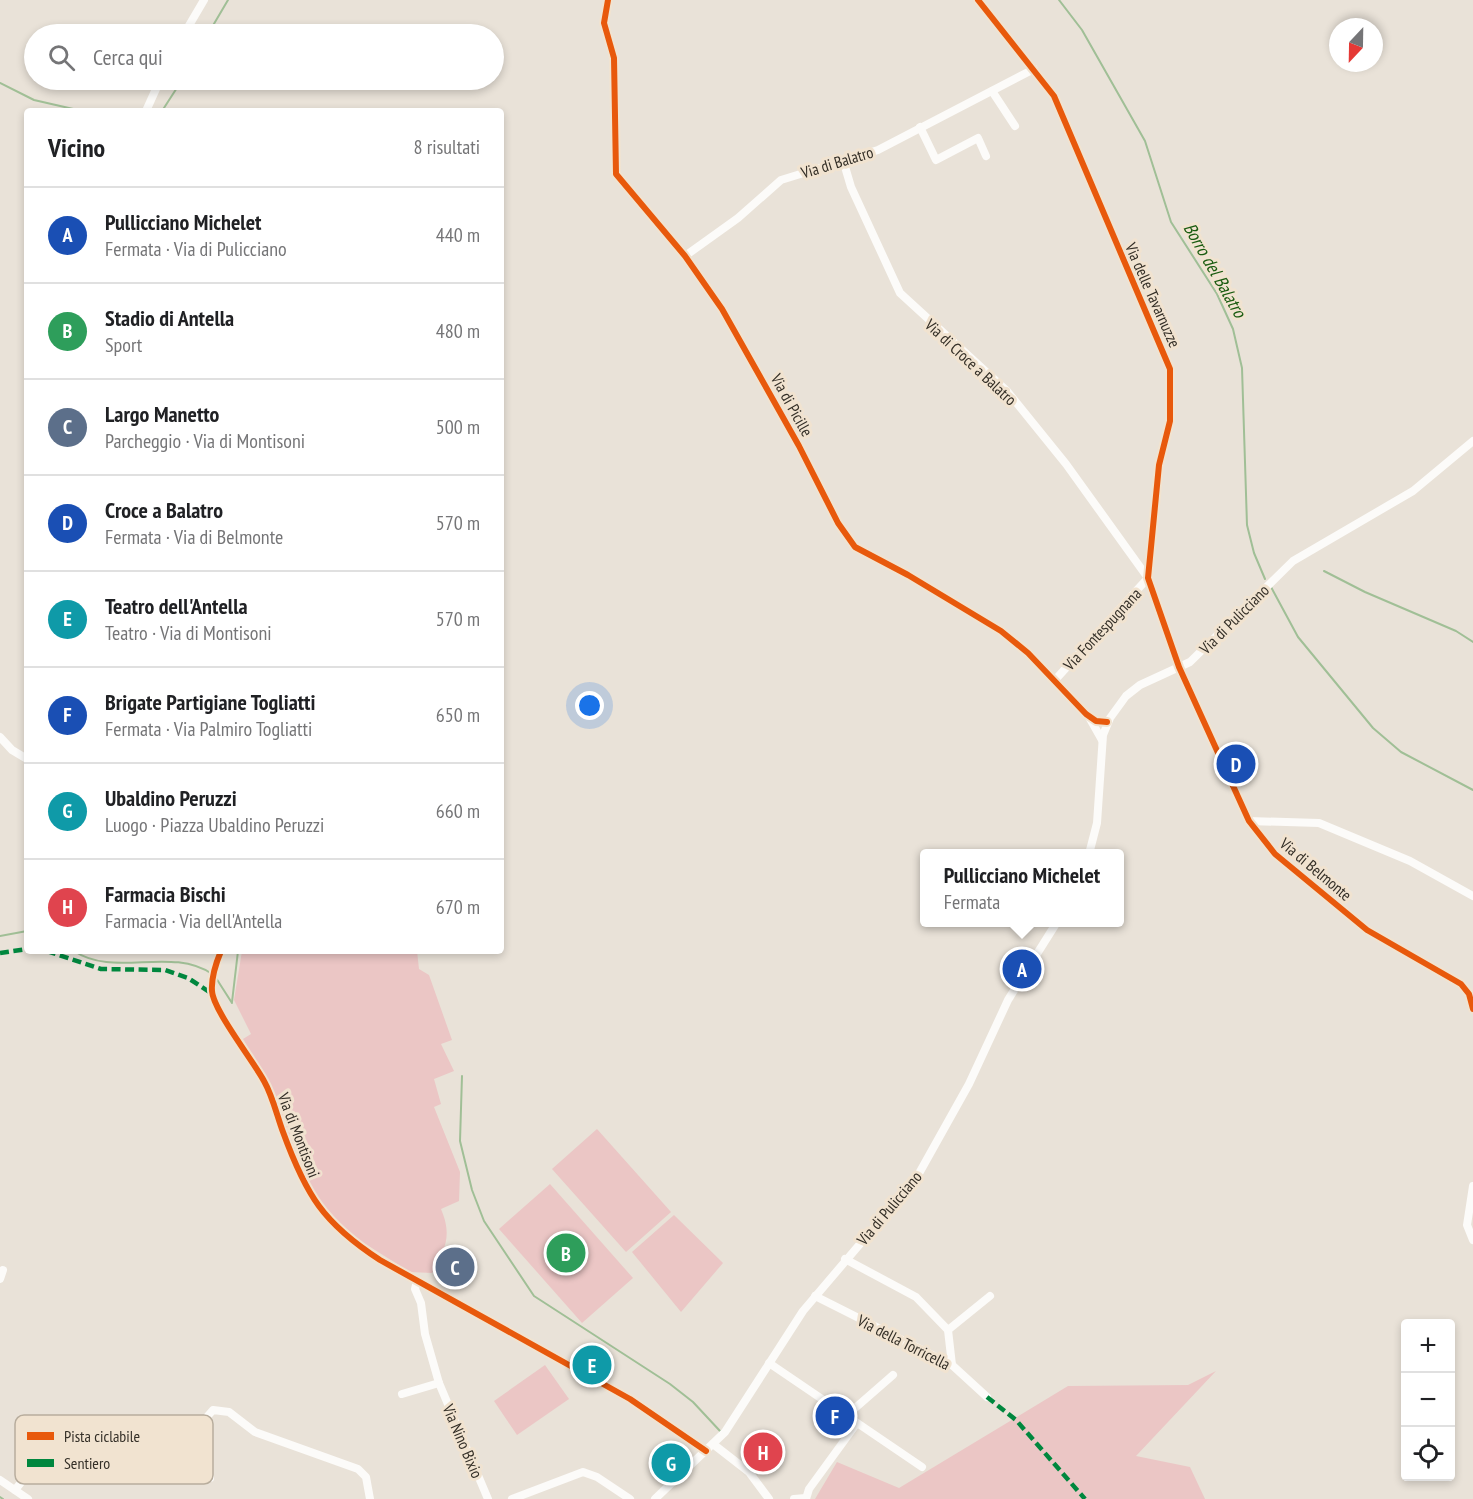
<!DOCTYPE html>
<html lang="it">
<head>
<meta charset="utf-8">
<style>
  :root { --surface:#fff; --page:#f2f2f2; --text:#202124; --muted:#757577; --line:#e0e0e0; --accent:#0f766e }
  body { margin:0; font-family:"PT Sans Narrow",sans-serif; background:var(--page); color:var(--text) }
  .controls { position:absolute; right:18px; bottom:18px; display:grid; overflow:hidden; border-radius:6px; box-shadow:0 3px 9px #0003 }
  .controls button { width:54px; height:54px; display:grid; place-items:center; padding:0; border:0; border-bottom:2px solid var(--line); background:var(--surface); color:var(--text); font:30px sans-serif }
  .compass { position:absolute; left:1329px; top:18px; width:54px; height:54px; border-radius:50%; background:var(--surface); box-shadow:0 3px 9px #0003; rotate:202deg }
  .you { position:absolute; left:590px; top:706px; width:21px; height:21px; margin:-15px; border:4px solid #fff; border-radius:50%; background:#1a73e8; box-shadow:0 0 0 9px #1a73e833 }
  .badge { display:grid; place-items:center; width:39px; height:39px; border-radius:50%; background:var(--accent); color:#fff; font-size:20px; font-weight:700 }
  .pin { position:absolute; translate:-50% -50%; border:3px solid #fff; box-shadow:0 2px 6px #0006 }
  .popup { position:absolute; left:920px; top:849px; width:204px; height:78px; box-sizing:border-box; display:grid; place-content:center; border-radius:6px; background:var(--surface); filter:drop-shadow(0 2px 4px #0005); font-size:20px; white-space:nowrap; color:var(--muted) }
  .popup b { font-size:22px; color:var(--text) }
  .popup::after { content:''; position:absolute; left:50%; top:100%; margin-left:-12px; border:12px solid transparent; border-top-color:var(--surface) }
  .list { margin:0; padding:0; list-style:none }
  h2 { display:flex; justify-content:space-between; align-items:center; height:78px; margin:0; padding:0 24px; font-size:26px }
  h2 small { font-size:20px; font-weight:400; color:var(--muted) }
  .list li { display:grid; grid-template-columns:39px 1fr auto; gap:18px; align-items:center; box-sizing:border-box; height:96px; padding:0 24px; border-top:2px solid var(--line) }
  .list b { display:block; font-size:22px; white-space:nowrap }
  .list p { margin:0; font-size:20px; white-space:nowrap; color:var(--muted) }
  .list em { font-size:20px; font-style:normal; color:var(--muted) }
  .icon { flex:none; width:33px; height:33px; fill:none; stroke:currentColor; stroke-width:2; stroke-linecap:round; stroke-linejoin:round }
  .map { position:relative; flex:none; width:1473px; height:1499px; overflow:hidden }
  .search { position:absolute; background:var(--surface); box-shadow:0 3px 9px #0003; left:24px; top:24px; width:480px; height:66px; display:flex; align-items:center; gap:15px; box-sizing:border-box; padding:0 21px; border-radius:33px; color:var(--muted); font-size:22px }
  .panel { position:absolute; background:var(--surface); box-shadow:0 3px 9px #0003; left:24px; top:108px; width:480px; height:846px; border-radius:6px }
  .map>svg:first-child { display:block }
  .green { fill:#ebc6c5 }
  .lines { fill:none; stroke-linecap:round; stroke-linejoin:round }
  .stream { stroke:#a0bf96; stroke-width:2 }
  .minor { stroke:#fcfbf9; stroke-width:8 }
  .quiet { stroke:#00873e; stroke-width:4.5; stroke-dasharray:9 4.5; stroke-linecap:butt }
  .cycleway-casing { stroke:#f1e3d0; stroke-width:10 }
  .cycleway { stroke:#e8590c; stroke-width:6 }
  .labels { text-anchor:middle; dominant-baseline:central; stroke-width:6; stroke-linejoin:round; paint-order:stroke }
  .street-label { font-size:16px; fill:#342f27; stroke:#f1e3d0 }
  .water-label { font-size:18px; font-style:italic; fill:#1b5c11; stroke:#f1e3d0 }
  .key { fill:#f1e3d0; stroke:#b8ad9d; stroke-width:1.5 }
  .key-label { font-size:16px; fill:#342f27 }
</style>
</head>
<body>
<div class="map">
<svg width="1473" height="1499" viewBox="0 0 1473 1499">
  <rect width="100%" height="100%" fill="#e9e2d8"/>
  <g class="green">
    <path d="M242,951H417L419,969L429,975L452,1040L441,1044L454,1071L434,1079L441,1104L434,1107L460,1172L459,1201L441,1209C452,1235 446,1248 432,1273L410,1272L351,1235L335,1221L317,1198L295,1157L274,1092L243,1039L251,1034L234,1000Z"/>
    <polygon points="597,1129 671,1212 626,1252 552,1169"/>
    <polygon points="550,1184 633,1278 582,1323 499,1229"/>
    <polygon points="674,1215 723,1263 681,1312 632,1252"/>
    <polygon points="545,1365 569,1399 517,1435 494,1401"/>
    <polygon points="1216,1371 1136,1456 1190,1467 1205,1499 815,1499 837,1462 899,1488 1068,1386 1188,1385"/>
  </g>
  <g class="lines">
    <g class="stream">
      <polyline points="1059,0 1082,30 1145,141 1171,222 1217,294 1233,329 1242,368 1247,525 1254,553 1265,579"/>
      <polyline points="208,34 228,0"/>
      <polyline points="0,83 34,100 82,111"/>
      <polyline points="162,111 182,80"/>
      <polyline points="1324,571 1365,592 1456,631 1473,642"/>
      <polyline points="1271,587 1298,637 1373,728 1401,752 1473,790"/>
      <polyline points="0,936 27,931"/>
      <path d="M74,951C114,978 171,946 212,974"/>
      <polyline points="216,978 232,1003"/>
      <polyline points="232,1002 238,951"/>
      <polyline points="462,1076 460,1141 472,1190 484,1221 534,1296 670,1384 693,1402 720,1431"/>
      <polyline points="0,1497 3,1499"/>
    </g>
    <g class="minor">
      <polyline points="608,0 604,23 614,58 616,174 685,256 722,309 799,446 838,523 855,547 908,575 1001,631 1028,653 1086,714 1096,721 1107,722"/>
      <polyline points="978,0 1054,96 1170,369 1170,421 1159,465 1148,578 1179,667 1249,821 1275,854 1367,930 1461,984 1469,994 1473,1009"/>
      <polyline points="184,34 204,0"/>
      <polyline points="992,91 1015,126"/>
      <polyline points="146,111 160,80"/>
      <polyline points="920,127 936,160 978,138 986,156"/>
      <polyline points="843,160 851,187 900,293 1007,391 1066,464 1148,578"/>
      <polyline points="685,256 738,218 781,180 878,150 1034,69"/>
      <polyline points="1055,680 1148,578"/>
      <polyline points="1089,717 1102,740"/>
      <polyline points="0,737 12,750 27,759"/>
      <polyline points="1249,821 1319,823 1410,861 1473,896"/>
      <polyline points="1089,854 1097,823 1103,735 1110,718 1126,696 1140,685 1190,662 1293,561 1413,491 1473,441"/>
      <path d="M221,951C216,963 211,978 212,991C213,1010 254,1062 264,1081C273,1097 277,1116 283,1132C306,1195 323,1223 380,1260L630,1399L706,1451"/>
      <polyline points="1473,1186 1467,1225 1473,1240"/>
      <polyline points="845,1259 916,1297 948,1330 952,1365"/>
      <polyline points="0,1279 3,1270"/>
      <polyline points="417,1280 415,1289 421,1303 425,1334 439,1383 488,1499"/>
      <polyline points="815,1296 952,1365 987,1397"/>
      <polyline points="948,1330 990,1296"/>
      <polyline points="769,1363 922,1467"/>
      <polyline points="402,1394 439,1383"/>
      <polyline points="846,1416 893,1375"/>
      <polyline points="713,1444 749,1472 769,1499"/>
      <path d="M210,1478C203,1451 189,1434 213,1410L229,1412L255,1432L358,1469L366,1477L370,1499"/>
      <polyline points="0,1480 28,1499"/>
      <polyline points="15,1490 58,1436"/>
      <polyline points="512,1499 583,1472 597,1477 630,1499"/>
      <polyline points="655,1499 725,1432 803,1311 917,1177 969,1084 1008,1000 1057,922"/>
      <polyline points="794,1499 806,1498"/>
      <polyline points="806,1499 809,1489 857,1423"/>
    </g>
    <g class="quiet">
      <polyline points="47,951 101,969 165,970 188,978 211,993"/>
      <polyline points="0,953 27,949"/>
      <polyline points="987,1397 1016,1420 1085,1499"/>
    </g>
    <defs>
      <g id="cycleway">
        <polyline points="608,0 604,23 614,58 616,174 685,256 722,309 799,446 838,523 855,547 908,575 1001,631 1028,653 1086,714 1096,721 1107,722"/>
        <polyline points="978,0 1054,96 1170,369 1170,421 1159,465 1148,578 1179,667 1249,821 1275,854 1367,930 1461,984 1469,994 1473,1009"/>
        <path d="M221,951C216,963 211,978 212,991C213,1010 254,1062 264,1081C273,1097 277,1116 283,1132C306,1195 323,1223 380,1260L630,1399L706,1451"/>
      </g>
    </defs>
    <use href="#cycleway" class="cycleway-casing"/>
    <use href="#cycleway" class="cycleway"/>
  </g>
  <g class="labels">
    <g class="street-label">
      <text transform="translate(837 162) rotate(-17)">Via di Balatro</text>
      <text transform="translate(1153 295) rotate(66)">Via delle Tavarnuzze</text>
      <text transform="translate(971 362) rotate(43)">Via di Croce a Balatro</text>
      <text transform="translate(792 405) rotate(61)">Via di Picille</text>
      <text transform="translate(1234 619) rotate(-45)">Via di Pulicciano</text>
      <text transform="translate(1102 629) rotate(-47)">Via Fontespugnana</text>
      <text transform="translate(1316 869) rotate(40)">Via di Belmonte</text>
      <text transform="translate(299 1135) rotate(69)">Via di Montisoni</text>
      <text transform="translate(889 1208) rotate(-50)">Via di Pulicciano</text>
      <text transform="translate(904 1342) rotate(27)">Via della Torricella</text>
      <text transform="translate(463 1441) rotate(67)">Via Nino Bixio</text>
    </g>
    <g class="water-label">
      <text transform="translate(1215 270) rotate(60)">Borro del Balatro</text>
    </g>
  </g>
  <rect x="15" y="1415" width="198" height="69" rx="9" class="key"/>
  <rect x="27" y="1432" width="27" height="8" fill="#e8590c"/>
  <rect x="27" y="1459" width="27" height="8" fill="#00873e"/>
  <g class="key-label">
    <text x="64" y="1442">Pista ciclabile</text>
    <text x="64" y="1469">Sentiero</text>
  </g>
</svg>
<div class="controls">
<button>+</button>
<button>−</button>
<button><svg class="icon" aria-label="locate" viewBox="0 0 24 24"><circle cx="12" cy="12" r="6"/><path d="M12 2v4M12 18v4M2 12h4M18 12h4"/></svg></button>
</div>
<svg class="compass" viewBox="-18 -18 36 36"><path d="M0-13l5 13h-10z" fill="#e53935"/><path d="M0 13l5-13h-10z" fill="#757577"/></svg>
<div class="you"></div>
<div class="pin badge" style="left:1022px;top:969px;background:#1a4fb4">A</div>
<div class="popup"><b>Pullicciano Michelet</b>Fermata</div>
<div class="pin badge" style="left:566px;top:1253px;background:#2e9e5b">B</div>
<div class="pin badge" style="left:455px;top:1267px;background:#5c6f8a">C</div>
<div class="pin badge" style="left:1236px;top:764px;background:#1a4fb4">D</div>
<div class="pin badge" style="left:592px;top:1365px;background:#0f9aa8">E</div>
<div class="pin badge" style="left:835px;top:1416px;background:#1a4fb4">F</div>
<div class="pin badge" style="left:671px;top:1463px;background:#0f9aa8">G</div>
<div class="pin badge" style="left:763px;top:1452px;background:#e0444e">H</div>
<div class="search"><svg class="icon" aria-label="search" viewBox="0 0 24 24"><circle cx="10" cy="10" r="6"/><path d="M15 15l6 6"/></svg>Cerca qui</div>
<section class="panel">
<h2>Vicino<small>8 risultati</small></h2>
<ul class="list">
<li><span class="badge" style="background:#1a4fb4">A</span><div><b>Pullicciano Michelet</b><p>Fermata · Via di Pulicciano</p></div><em>440 m</em></li>
<li><span class="badge" style="background:#2e9e5b">B</span><div><b>Stadio di Antella</b><p>Sport</p></div><em>480 m</em></li>
<li><span class="badge" style="background:#5c6f8a">C</span><div><b>Largo Manetto</b><p>Parcheggio · Via di Montisoni</p></div><em>500 m</em></li>
<li><span class="badge" style="background:#1a4fb4">D</span><div><b>Croce a Balatro</b><p>Fermata · Via di Belmonte</p></div><em>570 m</em></li>
<li><span class="badge" style="background:#0f9aa8">E</span><div><b>Teatro dell'Antella</b><p>Teatro · Via di Montisoni</p></div><em>570 m</em></li>
<li><span class="badge" style="background:#1a4fb4">F</span><div><b>Brigate Partigiane Togliatti</b><p>Fermata · Via Palmiro Togliatti</p></div><em>650 m</em></li>
<li><span class="badge" style="background:#0f9aa8">G</span><div><b>Ubaldino Peruzzi</b><p>Luogo · Piazza Ubaldino Peruzzi</p></div><em>660 m</em></li>
<li><span class="badge" style="background:#e0444e">H</span><div><b>Farmacia Bischi</b><p>Farmacia · Via dell'Antella</p></div><em>670 m</em></li>
</ul>
</section>
</div>
</body>
</html>
